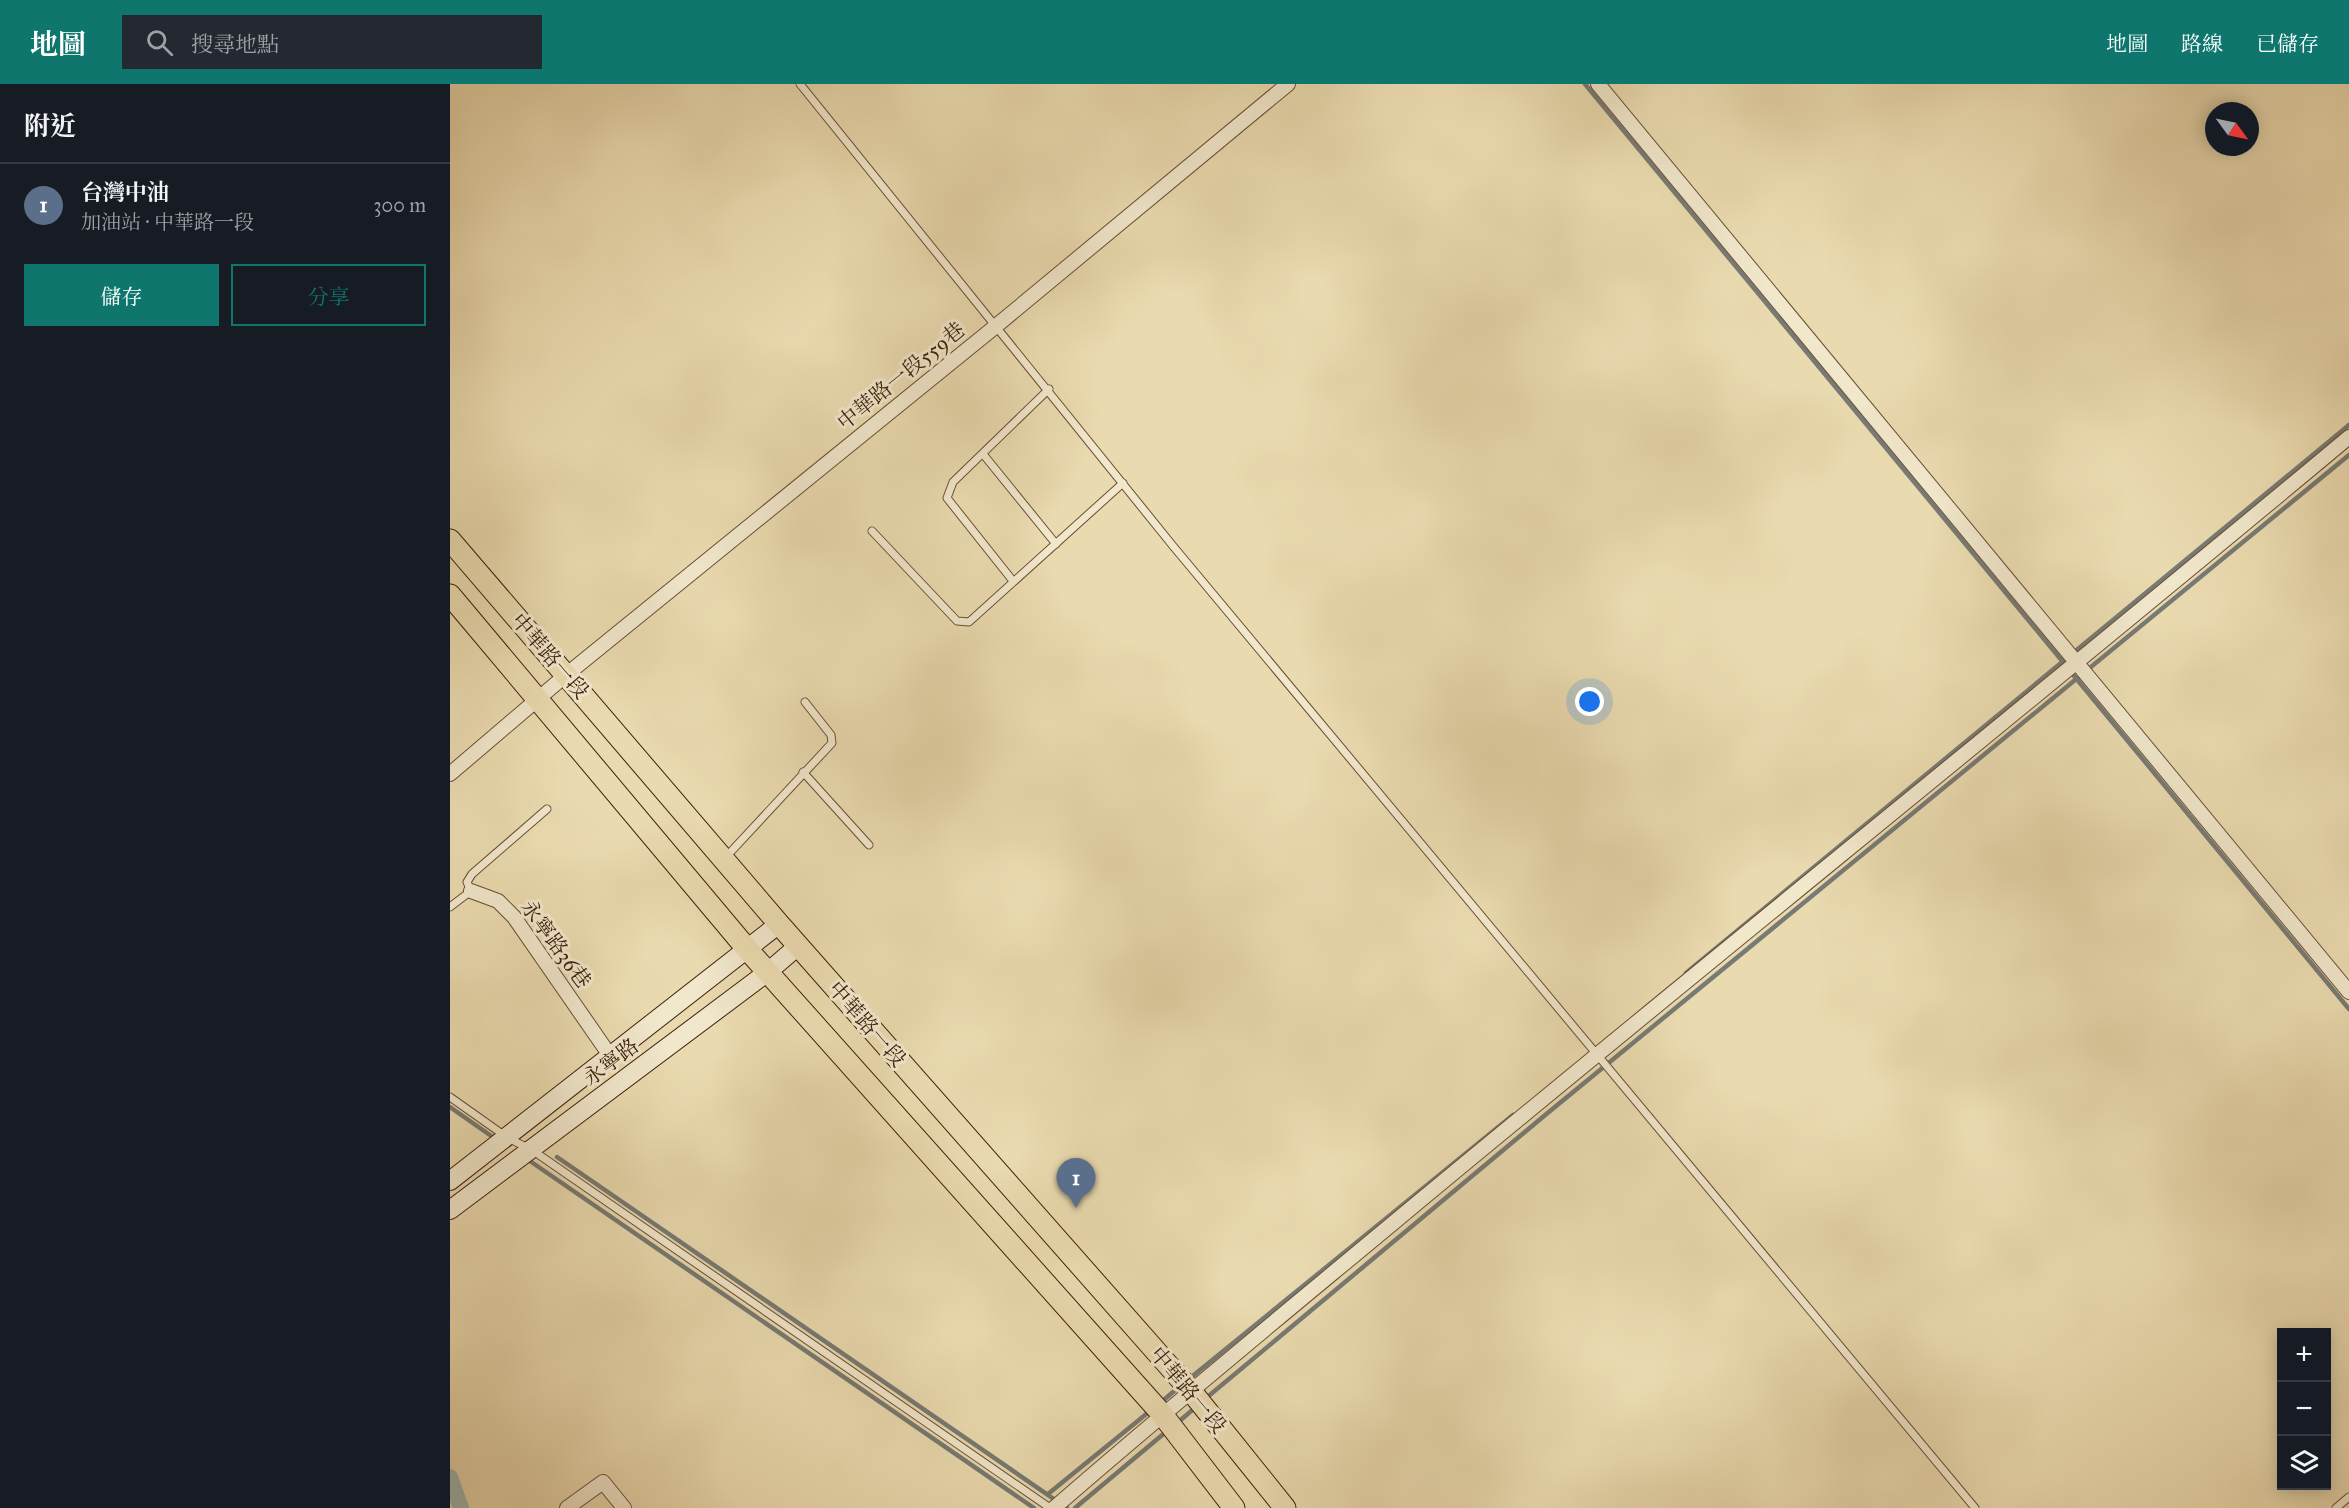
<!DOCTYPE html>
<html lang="zh-TW">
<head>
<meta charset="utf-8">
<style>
  :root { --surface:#171b24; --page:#242831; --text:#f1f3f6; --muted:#9ea1a6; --line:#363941; --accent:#0f766e }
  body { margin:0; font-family:"IM FELL Great Primer","Noto Serif TC",serif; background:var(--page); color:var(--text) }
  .controls { position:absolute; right:18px; bottom:18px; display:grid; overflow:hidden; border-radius:0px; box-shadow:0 3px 15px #0003 }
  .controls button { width:54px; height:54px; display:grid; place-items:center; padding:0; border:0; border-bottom:2px solid var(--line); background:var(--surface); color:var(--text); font:30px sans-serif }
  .compass { position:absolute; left:1755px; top:18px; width:54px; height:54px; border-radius:50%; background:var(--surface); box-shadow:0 3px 15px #0003; rotate:123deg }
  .you { position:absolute; left:1140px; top:618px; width:21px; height:21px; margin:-15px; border:4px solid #fff; border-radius:50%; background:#1a73e8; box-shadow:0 0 0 9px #1a73e833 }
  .badge { display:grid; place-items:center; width:39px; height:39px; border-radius:50%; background:var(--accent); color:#fff; font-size:20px; font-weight:700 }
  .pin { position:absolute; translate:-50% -50px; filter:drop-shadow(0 2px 3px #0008) }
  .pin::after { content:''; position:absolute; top:32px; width:21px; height:18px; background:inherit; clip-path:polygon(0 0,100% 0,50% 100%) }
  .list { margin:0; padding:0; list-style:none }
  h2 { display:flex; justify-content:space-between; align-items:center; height:78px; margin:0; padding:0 24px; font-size:26px }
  h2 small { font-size:20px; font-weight:400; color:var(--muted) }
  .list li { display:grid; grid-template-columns:39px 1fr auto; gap:18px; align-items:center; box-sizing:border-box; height:84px; padding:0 24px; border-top:2px solid var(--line) }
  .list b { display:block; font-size:22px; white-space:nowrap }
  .list p { margin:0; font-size:20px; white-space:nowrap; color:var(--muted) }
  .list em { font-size:20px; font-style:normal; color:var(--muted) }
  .actions { display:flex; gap:12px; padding:18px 24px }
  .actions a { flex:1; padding:14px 0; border:2px solid var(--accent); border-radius:0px; text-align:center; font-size:21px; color:var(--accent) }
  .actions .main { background:var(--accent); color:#fff }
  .icon { flex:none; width:33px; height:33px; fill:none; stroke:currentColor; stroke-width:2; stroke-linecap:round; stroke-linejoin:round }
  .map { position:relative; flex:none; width:1899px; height:1424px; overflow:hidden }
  header { display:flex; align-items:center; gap:36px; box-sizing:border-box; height:84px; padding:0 30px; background:var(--accent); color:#fff }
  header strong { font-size:28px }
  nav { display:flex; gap:33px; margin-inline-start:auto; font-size:21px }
  .search { width:420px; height:54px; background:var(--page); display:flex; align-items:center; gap:15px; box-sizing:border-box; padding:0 21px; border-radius:0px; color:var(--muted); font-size:22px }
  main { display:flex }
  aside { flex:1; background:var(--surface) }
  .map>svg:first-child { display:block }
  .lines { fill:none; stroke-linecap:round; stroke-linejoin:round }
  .stream { stroke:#777b73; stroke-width:4.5 }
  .canal { stroke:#9db8b6; stroke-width:16 }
  .lane-casing { stroke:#694e37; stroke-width:9 }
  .street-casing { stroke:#694e37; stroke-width:16 }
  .secondary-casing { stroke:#3e200f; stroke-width:20 }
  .primary-casing { stroke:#3e200f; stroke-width:23 }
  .lane { stroke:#f1e7cb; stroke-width:7 }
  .street { stroke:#f1e7cb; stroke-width:14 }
  .secondary { stroke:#f1e7cb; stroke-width:18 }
  .primary { stroke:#eadaaf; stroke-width:21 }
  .labels { text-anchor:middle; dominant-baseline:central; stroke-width:6; stroke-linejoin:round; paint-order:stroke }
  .street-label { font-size:21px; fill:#3e200f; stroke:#f1e7cb }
</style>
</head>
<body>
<header>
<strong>地圖</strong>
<div class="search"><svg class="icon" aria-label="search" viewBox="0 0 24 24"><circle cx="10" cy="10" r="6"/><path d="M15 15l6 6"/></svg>搜尋地點</div>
<nav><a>地圖</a><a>路線</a><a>已儲存</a></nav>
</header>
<main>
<aside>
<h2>附近<small></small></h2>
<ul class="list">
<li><span class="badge" style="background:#5c6f8a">1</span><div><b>台灣中油</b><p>加油站 · 中華路一段</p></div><em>300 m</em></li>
</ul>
<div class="actions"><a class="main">儲存</a><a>分享</a></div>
</aside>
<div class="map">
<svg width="1899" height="1424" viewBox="0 0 1899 1424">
  <rect width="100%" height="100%" fill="#eadaaf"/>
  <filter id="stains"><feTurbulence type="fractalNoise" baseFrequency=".00333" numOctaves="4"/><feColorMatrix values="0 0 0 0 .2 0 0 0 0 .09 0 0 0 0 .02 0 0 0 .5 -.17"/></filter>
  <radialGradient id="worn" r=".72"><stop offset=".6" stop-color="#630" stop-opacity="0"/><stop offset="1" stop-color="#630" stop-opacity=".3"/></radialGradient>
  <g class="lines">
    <g class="stream">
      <polyline points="1135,0 1613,578"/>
      <polyline points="1620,587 1899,925"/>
      <polyline points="1236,889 1899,341"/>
      <polyline points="0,1023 47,1056"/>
      <polyline points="107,1073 617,1424"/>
      <polyline points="77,1075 584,1424"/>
      <polyline points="739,1295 1063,1031"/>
      <polyline points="755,1315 1094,1032 1899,371"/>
      <polyline points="709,1320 730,1302"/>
      <polyline points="726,1340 747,1322"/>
      <polyline points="598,1410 700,1327"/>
      <polyline points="625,1424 717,1347"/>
    </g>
    <polyline class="canal" points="0,1393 11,1424"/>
    <defs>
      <g id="lane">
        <polyline points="350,0 723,462 1525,1424"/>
        <polyline points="533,370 606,460"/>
        <polyline points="422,447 507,537 519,538 673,399"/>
        <polyline points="563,497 497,414 503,398 599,305"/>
        <polyline points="353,688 419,761"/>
        <polyline points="275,774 382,659 381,651 355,618"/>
        <polyline points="0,823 21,807 17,798 22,790 97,725"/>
        <polyline points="0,1013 58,1054 82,1066 600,1424"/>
        <polyline points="1886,1424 1899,1413"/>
      </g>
      <g id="street">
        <polyline points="1148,0 1899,908"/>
        <polyline points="0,690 116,591 546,242 838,0"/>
        <polyline points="21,807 48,817 64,833 161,973"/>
        <polyline points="117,1424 153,1398 174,1424"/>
        <path d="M604,1424C721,1322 841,1224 960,1125C1272,866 1588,613 1899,353"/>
      </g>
      <g id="secondary">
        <polyline points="0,1097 329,840"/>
        <polyline points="0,1126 319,887 348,862"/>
      </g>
      <g id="primary">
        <polyline points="0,456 329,840 741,1307 835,1424"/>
        <polyline points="0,511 298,866 712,1330 784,1424"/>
      </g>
    </defs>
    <use href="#lane" class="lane-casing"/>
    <use href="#street" class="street-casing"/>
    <use href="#secondary" class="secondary-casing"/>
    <use href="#primary" class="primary-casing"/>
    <use href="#lane" class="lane"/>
    <use href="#street" class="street"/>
    <use href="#secondary" class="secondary"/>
    <use href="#primary" class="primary"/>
  </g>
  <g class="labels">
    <g class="street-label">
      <text transform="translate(451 292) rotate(-39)">中華路一段559巷</text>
      <text transform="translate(100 572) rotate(49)">中華路一段</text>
      <text transform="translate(106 860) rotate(54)">永寧路36巷</text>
      <text transform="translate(417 940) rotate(49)">中華路一段</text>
      <text transform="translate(161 978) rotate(-37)">永寧路</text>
      <text transform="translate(738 1306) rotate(50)">中華路一段</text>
    </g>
  </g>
  <rect width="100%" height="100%" filter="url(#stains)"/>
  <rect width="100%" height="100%" fill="url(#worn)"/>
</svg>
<div class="controls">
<button>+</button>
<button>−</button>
<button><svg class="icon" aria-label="layers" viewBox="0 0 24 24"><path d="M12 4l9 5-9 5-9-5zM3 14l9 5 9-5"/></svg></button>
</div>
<svg class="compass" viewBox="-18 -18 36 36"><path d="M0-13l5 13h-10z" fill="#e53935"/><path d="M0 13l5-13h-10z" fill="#9ea1a6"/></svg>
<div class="you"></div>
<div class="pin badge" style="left:626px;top:1124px;background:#5c6f8a">1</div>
</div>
</main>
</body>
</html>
